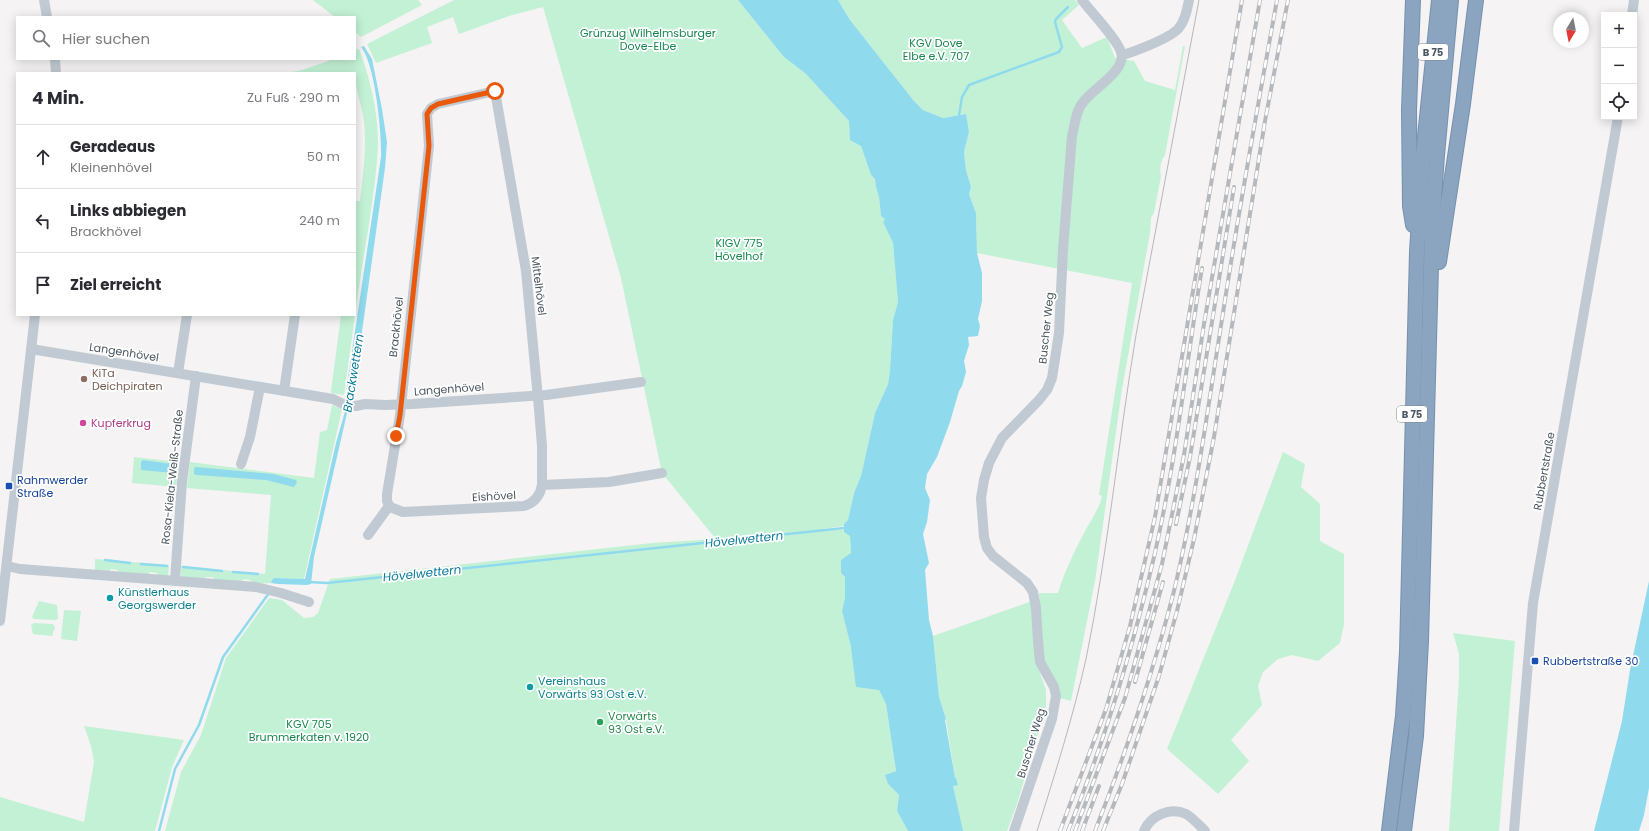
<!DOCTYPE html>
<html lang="de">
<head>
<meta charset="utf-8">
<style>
  :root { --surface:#fff; --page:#f7f7f7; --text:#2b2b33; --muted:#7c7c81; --line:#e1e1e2 }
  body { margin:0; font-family:Poppins,sans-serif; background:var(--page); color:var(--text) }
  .controls { position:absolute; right:12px; top:12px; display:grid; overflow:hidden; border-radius:0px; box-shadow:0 2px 10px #0003 }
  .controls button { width:36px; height:36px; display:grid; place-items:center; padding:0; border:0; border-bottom:1px solid var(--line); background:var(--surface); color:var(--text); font:20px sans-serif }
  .compass { position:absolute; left:1553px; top:12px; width:36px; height:36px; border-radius:50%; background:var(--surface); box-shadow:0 2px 10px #0003; rotate:190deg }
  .stop { position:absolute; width:12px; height:12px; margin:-9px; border:3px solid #ea580c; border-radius:50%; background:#fff }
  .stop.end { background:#ea580c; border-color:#fff; box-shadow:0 1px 4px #0008 }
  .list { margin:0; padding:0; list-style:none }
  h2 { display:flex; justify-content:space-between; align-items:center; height:52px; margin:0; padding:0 16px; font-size:17px }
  h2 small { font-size:13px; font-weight:400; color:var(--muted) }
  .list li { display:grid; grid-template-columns:26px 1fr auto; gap:12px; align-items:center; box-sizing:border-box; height:64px; padding:0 16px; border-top:1px solid var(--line) }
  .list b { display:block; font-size:15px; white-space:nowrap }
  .list p { margin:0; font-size:13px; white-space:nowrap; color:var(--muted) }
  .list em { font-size:13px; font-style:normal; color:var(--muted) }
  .icon { flex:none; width:22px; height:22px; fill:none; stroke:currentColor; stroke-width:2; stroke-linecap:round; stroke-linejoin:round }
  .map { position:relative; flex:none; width:1649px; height:831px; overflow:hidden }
  .search { position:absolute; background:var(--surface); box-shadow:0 2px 10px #0003; left:16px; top:16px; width:340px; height:44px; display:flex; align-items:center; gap:10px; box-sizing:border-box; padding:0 14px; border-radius:0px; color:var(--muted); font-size:15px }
  .panel { position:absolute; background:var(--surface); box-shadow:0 2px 10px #0003; left:16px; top:72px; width:340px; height:244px; border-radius:0px }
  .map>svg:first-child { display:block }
  .green { fill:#c3f1d5 }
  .water { fill:#90daee }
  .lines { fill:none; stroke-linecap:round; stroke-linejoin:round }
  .stream { stroke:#90daee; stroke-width:2.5 }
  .highway-casing { stroke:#7690ad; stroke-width:16 }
  .minor { stroke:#c1cad2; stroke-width:10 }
  .highway { stroke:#8ba5c1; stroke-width:14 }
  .tram { stroke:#b5b8bd; stroke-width:1 }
  .rail-casing { stroke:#b5b8bd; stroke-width:4 }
  .rail { stroke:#fff; stroke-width:2.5; stroke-dasharray:8; stroke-linecap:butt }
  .route { stroke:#ea580c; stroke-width:5 }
  .education-dot { fill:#8d6e63; stroke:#fff; stroke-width:1.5 }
  .hotel-dot { fill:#d1479c; stroke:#fff; stroke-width:1.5 }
  .transit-dot { fill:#1a4fb4; stroke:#fff; stroke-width:1.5 }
  .culture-dot { fill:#0f9aa8; stroke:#fff; stroke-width:1.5 }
  .leisure-dot { fill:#2e9e5b; stroke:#fff; stroke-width:1.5 }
  .labels { text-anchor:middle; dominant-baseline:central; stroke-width:3.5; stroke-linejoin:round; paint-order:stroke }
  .shield { fill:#fff; stroke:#808990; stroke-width:1 }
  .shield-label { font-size:10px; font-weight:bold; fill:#4a5661 }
  .park-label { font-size:11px; fill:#17864f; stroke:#fff }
  .street-label { font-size:11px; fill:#4a5661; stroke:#fff }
  .education-label { font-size:11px; fill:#785e54; stroke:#fff; text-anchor:start }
  .hotel-label { font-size:11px; fill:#b23c85; stroke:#fff; text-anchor:start }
  .transit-label { font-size:11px; fill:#164399; stroke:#fff; text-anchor:start }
  .culture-label { font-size:11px; fill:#0d838f; stroke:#fff; text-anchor:start }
  .leisure-label { font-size:11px; fill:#27864d; stroke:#fff; text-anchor:start }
  .water-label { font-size:12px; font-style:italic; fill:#0c7c9b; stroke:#fff }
</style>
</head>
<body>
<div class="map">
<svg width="1649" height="831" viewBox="0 0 1649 831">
  <rect width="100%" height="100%" fill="#f5f3f3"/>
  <g class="green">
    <polygon points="313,0 418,0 422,5 361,37 355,32 355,17 335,17"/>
    <polygon points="454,0 738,0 784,57 806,74 849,121 850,139 861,146 871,175 875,179 876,187 879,197 881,216 885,219 883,222 893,243 898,302 893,320 890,370 888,384 875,413 861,476 854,493 848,520 844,526 821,529 844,530 844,532 850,535 851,553 841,573 845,577 845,598 842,611 851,647 879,690 886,704 896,771 886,775 888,784 899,795 897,811 908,831 165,831 181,772 201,735 226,658 269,598 282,600 304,618 313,617 318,613 330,579 652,543 716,539 662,473 621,278 543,7 509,16 459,34 453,17 427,27 432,43 376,63 367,44"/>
    <path d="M838,0H1075L1079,5L1062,20L1082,48L1107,37L1115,58L1134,61L1145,81L1175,90L1183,46H1185L1165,155C1161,160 1159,169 1161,176L1154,213L1151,218L1150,233L1122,389L1095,581L1071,701L1060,698L1042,657L1039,593H1058C1064,573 1074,552 1084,533C1090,521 1099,510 1102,496L1099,495L1132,283L977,253L976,213L969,194L971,187L966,170L964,152L969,132L965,114L943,118L923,110L914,101L850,20Z"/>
    <path d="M359,49C370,78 378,111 378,143C377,173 372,202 368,231C363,259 359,287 355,315V201H360C363,175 367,147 364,121C362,105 355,89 355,73H283L299,71L334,59H355V50Z"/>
    <polygon points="341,315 355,315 344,395 331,393 331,391"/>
    <polygon points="332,405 342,409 304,579 274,578 271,583 252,584 250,580 244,579 241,582 216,581 213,577 206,577 203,580 181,577 181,566 265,574 271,495 187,488 190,462 314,478 320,432 327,430"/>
    <polygon points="1283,452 1305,464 1301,487 1320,504 1320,541 1344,554 1344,624 1340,643 1318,661 1292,655 1278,659 1263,672 1258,686 1262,705 1231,740 1249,761 1218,794 1167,749 1234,583"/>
    <polygon points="134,457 179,462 176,487 132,483"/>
    <polygon points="95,559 169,565 168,577 159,576 157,573 150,572 148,575 120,573 118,570 111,569 109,572 95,571"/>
    <polygon points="39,601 57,605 58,619 55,620 34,619 32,617"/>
    <polygon points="1032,601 1037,665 1046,690 1046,706 1017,804 1007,831 962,831 953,786 958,784 955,779 946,719 939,697 933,636"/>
    <polygon points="64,610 81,611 77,641 61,639"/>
    <polygon points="34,623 53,624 55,627 52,636 33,634 31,625"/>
    <polygon points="1453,633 1515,641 1499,831 1449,831 1459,679 1459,654"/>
    <polygon points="84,726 184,740 172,767 155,831 0,831 0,797 84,822 94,762 91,746"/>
  </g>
  <g class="water">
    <polygon points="738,0 838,0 850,20 914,101 923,110 943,118 966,114 969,132 964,152 966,170 971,187 969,194 976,213 977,253 982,273 982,301 978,319 980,326 978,336 968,337 969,345 964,361 966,372 962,386 959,391 950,422 937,457 927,474 925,488 930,500 927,522 923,534 929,563 925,570 929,620 933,636 939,697 946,719 945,720 955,778 956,778 958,785 953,786 963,831 908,831 897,811 899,795 888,784 885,775 896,771 886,704 879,690 856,687 851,647 842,611 845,598 845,577 841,573 841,560 851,553 850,536 844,532 844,524 848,520 854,493 861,476 875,413 888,384 890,370 893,320 898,302 893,243 883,222 885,219 881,216 879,197 876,187 875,179 871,175 861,146 850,140 849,121 806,74 784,57"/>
    <path d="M364,46L372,59L382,109L387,142L385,168L356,374L314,557L311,584L307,585L278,584L271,583L272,580L274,578L305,579L336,443L346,408L348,394L347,385L381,157C382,134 375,63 361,47Z"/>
    <polygon points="143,460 172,464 175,466 173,473 141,470 141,462"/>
    <polygon points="196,467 273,474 296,480 297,482 294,487 266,480 197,475 194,474 194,468"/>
    <polygon points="1649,581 1649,788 1644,815 1639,831 1594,831 1622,721 1630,670"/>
  </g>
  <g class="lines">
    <g class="stream">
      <polyline points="959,116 962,97 969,85 1059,52 1062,47 1055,22 1056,19 1068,7"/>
      <polyline points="105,560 130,563"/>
      <polyline points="141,564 167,566"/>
      <polyline points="183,567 222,571"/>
      <polyline points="233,572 258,574"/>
      <polyline points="308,582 327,583 844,528"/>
      <polyline points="159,831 175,769 199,725 223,657 269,593"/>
    </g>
    <defs>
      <g id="highway">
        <polyline points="1413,0 1409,110 1410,206 1413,225"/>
        <polyline points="1439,262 1463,104 1476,0"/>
        <polyline points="1389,831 1403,716 1407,652 1417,252 1423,156 1439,0"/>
        <polyline points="1404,831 1416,736 1421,641 1432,229 1437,155 1451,0"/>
      </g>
    </defs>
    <use href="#highway" class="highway-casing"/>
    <g class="minor">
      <polyline points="44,0 47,17"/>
      <polyline points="1632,15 1634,0"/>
      <path d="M1122,55C1134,52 1170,38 1178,29C1185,21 1187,10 1189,0"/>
      <polyline points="55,59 56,73"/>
      <polyline points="31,349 333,399 343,404 356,406 365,404 385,405 412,404 546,395 641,382"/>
      <polyline points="178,373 187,315"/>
      <polyline points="284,391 295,315"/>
      <polyline points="241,464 250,437 260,387"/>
      <path d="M542,485V446L539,409L526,271L495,91L438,104L431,108L427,114L429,146L400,415L387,494V501L390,507L403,512L524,506C534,503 540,497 542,485L609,482L662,473"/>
      <polyline points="368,535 389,506"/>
      <polyline points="7,566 20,569 256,587 281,593 309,602"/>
      <polyline points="175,580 182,482 196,376"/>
      <polyline points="0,621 35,315"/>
      <path d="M1014,831L1052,719L1056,696L1054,687L1040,662L1038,641L1036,608L1033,592L1027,583L993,556L987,548L984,537L981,498L984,480L989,463L1002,438L1039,400L1047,390L1052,378L1059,333L1063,249L1072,136C1075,124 1076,110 1084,101C1094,88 1127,70 1121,52C1117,39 1091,12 1082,0"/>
      <path d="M1144,831C1151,815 1170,807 1186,814C1193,818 1199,825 1205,831"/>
      <polyline points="1514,831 1533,603 1618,117"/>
    </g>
    <use href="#highway" class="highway"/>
    <path class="tram" d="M1037,831C1055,774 1073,717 1086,659C1108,552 1118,443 1136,335L1199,0"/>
    <defs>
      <g id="rail">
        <polyline points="1176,524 1190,457 1234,187"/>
        <polyline points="1135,682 1163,582"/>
        <polyline points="1060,831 1106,709 1130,626 1155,517 1242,0"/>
        <path d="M1068,831C1104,743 1132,651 1154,557C1176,462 1186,365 1202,268"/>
        <polyline points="1075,831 1125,698 1162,564 1184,455 1204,324 1260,0"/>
        <polyline points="1082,831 1099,786"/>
        <path d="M1095,831C1126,752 1153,673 1174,591C1196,499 1208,406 1223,313C1239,208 1258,104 1277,0"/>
        <polyline points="1103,831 1122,784 1159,676 1177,611 1194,539 1214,437 1265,121 1288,0"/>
      </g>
    </defs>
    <use href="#rail" class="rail-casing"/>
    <use href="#rail" class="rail"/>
  </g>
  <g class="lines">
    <polyline class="route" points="396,436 400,415 429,146 427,114 431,108 438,104 495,91"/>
  </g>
  <circle class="education-dot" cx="84" cy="379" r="4"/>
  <circle class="hotel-dot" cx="83" cy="423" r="4"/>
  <g class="transit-dot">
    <rect x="5" y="482" width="8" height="8" rx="2"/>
    <rect x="1531" y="657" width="8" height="8" rx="2"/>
  </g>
  <g class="culture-dot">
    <circle cx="110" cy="598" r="4"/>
    <circle cx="530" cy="687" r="4"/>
  </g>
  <circle class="leisure-dot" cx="600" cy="722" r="4"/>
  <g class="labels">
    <g class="shield">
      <rect x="1418" y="44" width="30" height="16" rx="3"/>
      <rect x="1397" y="406" width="30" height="16" rx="3"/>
    </g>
    <g class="shield-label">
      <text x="1433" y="52">B 75</text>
      <text x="1412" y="414">B 75</text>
    </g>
    <g class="park-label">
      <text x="648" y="33">Grünzug Wilhelmsburger<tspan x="648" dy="13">Dove-Elbe</tspan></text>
      <text x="936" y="43">KGV Dove<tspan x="936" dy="13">Elbe e.V. 707</tspan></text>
      <text x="739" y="243">KlGV 775<tspan x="739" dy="13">Hövelhof</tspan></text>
      <text x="309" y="724">KGV 705<tspan x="309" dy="13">Brummerkaten v. 1920</tspan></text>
    </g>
    <g class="street-label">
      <text transform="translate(539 286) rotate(83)">Mittelhövel</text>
      <text transform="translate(396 327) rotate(-84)">Brackhövel</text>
      <text transform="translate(1046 328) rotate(-84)">Buscher Weg</text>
      <text transform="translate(124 352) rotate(9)">Langenhövel</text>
      <text transform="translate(449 389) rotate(-4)">Langenhövel</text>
      <text transform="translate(1544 471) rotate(-80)">Rubbertstraße</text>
      <text transform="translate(172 477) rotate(-84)">Rosa-Kiela-Weiß-Straße</text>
      <text transform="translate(494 496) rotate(-3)">Eishövel</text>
      <text transform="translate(1031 743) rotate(-73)">Buscher Weg</text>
    </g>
    <g class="education-label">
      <text x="92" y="373">KiTa<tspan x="92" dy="13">Deichpiraten</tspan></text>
    </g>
    <g class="hotel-label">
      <text x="91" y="423">Kupferkrug</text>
    </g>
    <g class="transit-label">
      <text x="17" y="480">Rahmwerder<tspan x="17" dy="13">Straße</tspan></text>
      <text x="1543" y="661">Rubbertstraße 30</text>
    </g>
    <g class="culture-label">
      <text x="118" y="592">Künstlerhaus<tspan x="118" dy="13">Georgswerder</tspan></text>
      <text x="538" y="681">Vereinshaus<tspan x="538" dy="13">Vorwärts 93 Ost e.V.</tspan></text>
    </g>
    <g class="leisure-label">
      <text x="608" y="716">Vorwärts<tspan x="608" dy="13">93 Ost e.V.</tspan></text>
    </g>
    <g class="water-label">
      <text transform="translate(353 373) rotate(-81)">Brackwettern</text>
      <text transform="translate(744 539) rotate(-6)">Hövelwettern</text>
      <text transform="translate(422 573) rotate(-6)">Hövelwettern</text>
    </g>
  </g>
</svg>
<div class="controls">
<button>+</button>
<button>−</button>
<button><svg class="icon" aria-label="locate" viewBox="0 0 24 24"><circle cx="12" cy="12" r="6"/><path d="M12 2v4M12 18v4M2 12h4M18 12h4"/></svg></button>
</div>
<svg class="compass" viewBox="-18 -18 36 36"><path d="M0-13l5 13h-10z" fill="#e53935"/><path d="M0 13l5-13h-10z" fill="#7c7c81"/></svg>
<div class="stop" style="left:495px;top:91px"></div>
<div class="stop end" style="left:396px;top:436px"></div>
<div class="search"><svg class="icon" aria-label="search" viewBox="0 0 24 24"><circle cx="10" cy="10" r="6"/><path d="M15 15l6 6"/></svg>Hier suchen</div>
<section class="panel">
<h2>4 Min.<small>Zu Fuß · 290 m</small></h2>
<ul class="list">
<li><svg class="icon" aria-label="ahead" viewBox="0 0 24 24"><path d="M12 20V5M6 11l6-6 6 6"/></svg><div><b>Geradeaus</b><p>Kleinenhövel</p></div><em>50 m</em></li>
<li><svg class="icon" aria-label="left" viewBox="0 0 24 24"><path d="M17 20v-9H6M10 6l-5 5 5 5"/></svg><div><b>Links abbiegen</b><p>Brackhövel</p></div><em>240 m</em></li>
<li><svg class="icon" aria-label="arrive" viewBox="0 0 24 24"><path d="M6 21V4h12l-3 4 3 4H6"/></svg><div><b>Ziel erreicht</b></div></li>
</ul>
</section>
</div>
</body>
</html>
